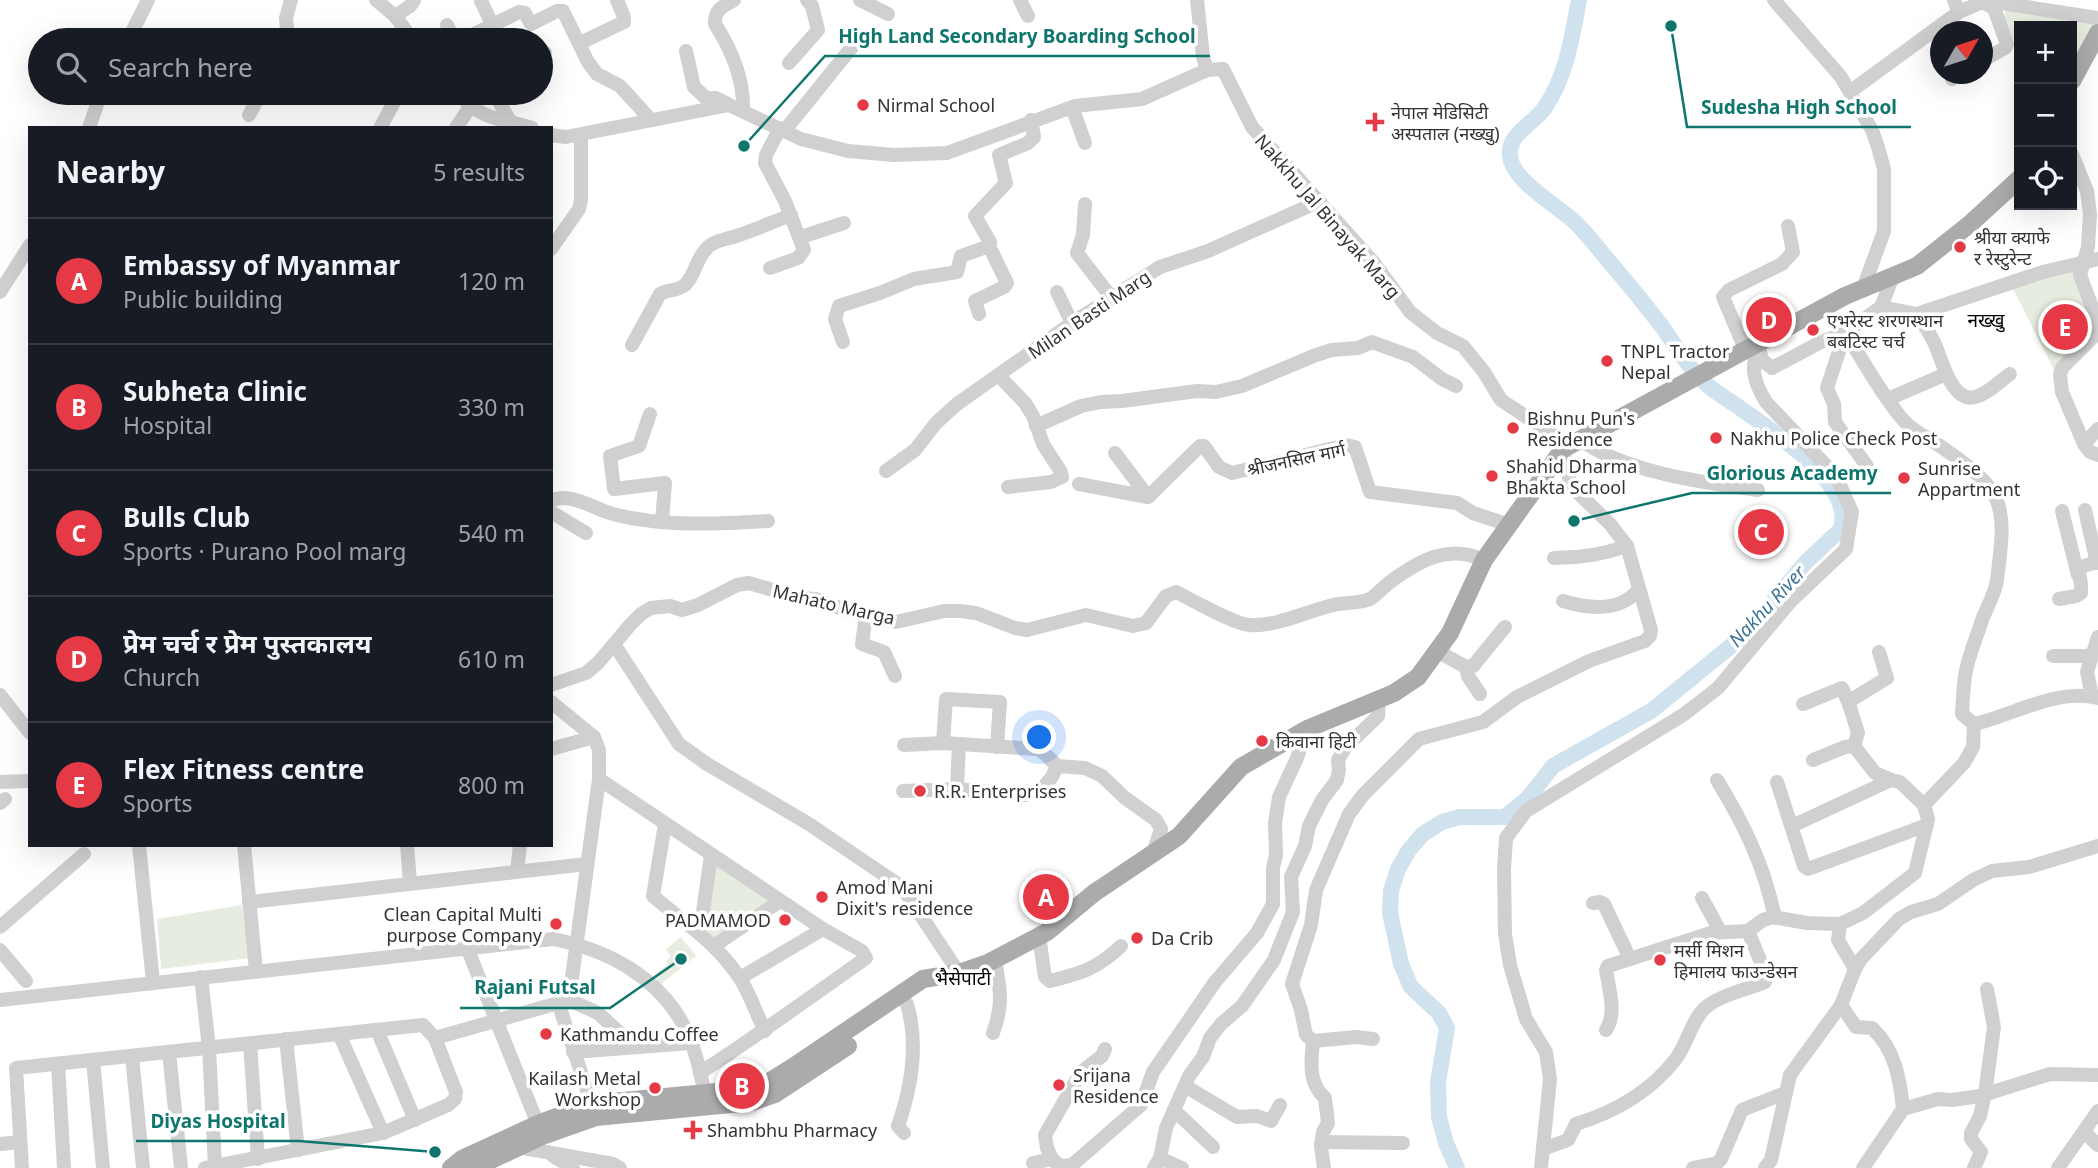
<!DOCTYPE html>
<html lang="en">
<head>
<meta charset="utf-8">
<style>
  :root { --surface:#171b24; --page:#242831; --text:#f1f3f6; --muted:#9ea1a6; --line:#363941; --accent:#e63946 }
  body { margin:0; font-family:"Noto Sans","Noto Sans Devanagari",sans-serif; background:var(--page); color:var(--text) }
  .controls { position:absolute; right:21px; top:21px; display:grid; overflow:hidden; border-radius:0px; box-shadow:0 7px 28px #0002 }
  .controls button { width:63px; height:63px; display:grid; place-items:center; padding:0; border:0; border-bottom:2px solid var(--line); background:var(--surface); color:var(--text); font:35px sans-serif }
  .compass { position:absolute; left:1930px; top:21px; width:63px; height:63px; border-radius:50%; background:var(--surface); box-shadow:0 7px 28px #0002; rotate:51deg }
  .you { position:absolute; left:1040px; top:738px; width:24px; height:24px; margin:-18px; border:5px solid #fff; border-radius:50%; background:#1a73e8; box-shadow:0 0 0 10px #1a73e833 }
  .badge { display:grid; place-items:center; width:46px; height:46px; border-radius:50%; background:var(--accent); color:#fff; font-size:23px; font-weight:700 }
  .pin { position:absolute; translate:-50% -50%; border:4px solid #fff; box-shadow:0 2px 7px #0006 }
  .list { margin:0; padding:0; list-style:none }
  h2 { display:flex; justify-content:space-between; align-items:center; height:91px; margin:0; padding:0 28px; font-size:30px }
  h2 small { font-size:23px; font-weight:400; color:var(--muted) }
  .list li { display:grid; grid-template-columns:46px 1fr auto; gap:21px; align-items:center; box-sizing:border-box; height:126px; padding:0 28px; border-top:2px solid var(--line) }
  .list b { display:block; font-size:26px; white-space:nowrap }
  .list p { margin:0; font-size:23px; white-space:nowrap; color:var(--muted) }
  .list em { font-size:23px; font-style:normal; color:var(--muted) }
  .icon { flex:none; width:38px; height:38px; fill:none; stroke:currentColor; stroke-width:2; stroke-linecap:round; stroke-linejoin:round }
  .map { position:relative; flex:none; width:2098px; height:1168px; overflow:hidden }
  .search { position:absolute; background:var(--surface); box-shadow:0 7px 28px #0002; left:28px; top:28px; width:525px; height:77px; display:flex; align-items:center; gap:18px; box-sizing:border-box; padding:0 24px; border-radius:38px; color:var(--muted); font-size:26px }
  .panel { position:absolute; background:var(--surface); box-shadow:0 7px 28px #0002; left:28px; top:126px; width:525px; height:721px; border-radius:0px }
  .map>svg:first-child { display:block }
  .green { fill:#e6ecdf }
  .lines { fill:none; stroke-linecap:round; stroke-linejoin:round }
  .river { stroke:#cfe2ee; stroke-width:16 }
  .minor { stroke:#d0d0d0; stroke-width:14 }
  .major { stroke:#ababab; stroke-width:18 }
  .poi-dot { fill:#e63946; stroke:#fff; stroke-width:2.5 }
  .labels { text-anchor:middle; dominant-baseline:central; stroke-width:7; stroke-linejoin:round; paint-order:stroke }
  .poi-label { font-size:18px; fill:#333; stroke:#fff; text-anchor:start }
  .street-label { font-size:18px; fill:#333; stroke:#fff }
  .neighbourhood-label { font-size:19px; fill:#000; stroke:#fff }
  .water-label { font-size:19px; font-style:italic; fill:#3f7597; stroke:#fff }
  .leader { fill:none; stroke:#0f766e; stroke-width:2.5 }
  .callout-dot { fill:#0f766e; stroke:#fff; stroke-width:2.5 }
  .callout-label { font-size:19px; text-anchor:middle; font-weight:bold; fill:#0f766e; stroke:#fff; stroke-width:7; stroke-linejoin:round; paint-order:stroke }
</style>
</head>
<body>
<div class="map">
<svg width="2098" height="1168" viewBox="0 0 2098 1168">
  <rect width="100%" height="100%" fill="#fff"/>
  <g class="green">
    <polygon points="2006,9 2098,21 2072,76 2072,26 2019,26 2019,50 2003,20"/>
    <polygon points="2079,266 2098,339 2055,372 2011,285"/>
    <polygon points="717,864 767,899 769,903 718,939 711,937 705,924 713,866"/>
    <polygon points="242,905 250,958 161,969 157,919"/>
    <polygon points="681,937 696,956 661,984 654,976 668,964 666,961 671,957 666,949"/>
  </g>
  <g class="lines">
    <path class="river" d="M1457,1168L1446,1143L1439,1117L1438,1082L1447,1028L1439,1013L1411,987L1401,964L1390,913L1391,891L1398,869L1409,850L1423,834L1442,822L1460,817H1505L1527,799L1553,766L1651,711L1747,633L1805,563L1840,530C1861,480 1743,412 1711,388C1691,372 1676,346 1661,325C1644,303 1626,281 1607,259C1597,247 1587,234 1576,223C1559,207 1517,183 1511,161C1503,135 1535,124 1546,106C1567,74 1572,36 1579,0"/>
    <g class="minor">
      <polyline points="376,0 395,16 413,40"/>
      <path d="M734,0C723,6 714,10 715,24C731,49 744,80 743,110"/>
      <polyline points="860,0 888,14"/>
      <polyline points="1020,0 1028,16"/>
      <polyline points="1197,0 1203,57 1207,70"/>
      <polyline points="1774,0 1841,77 1872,130 1878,147 1884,169 1884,231 1864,286"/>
      <polyline points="481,1 492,24"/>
      <polyline points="1959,12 1982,2 1994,8 2001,3 2098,18"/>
      <polyline points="395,16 410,6 414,0"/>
      <polyline points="447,25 454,40"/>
      <polyline points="128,40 148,0"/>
      <polyline points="288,40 286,18 291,0"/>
      <polyline points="462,40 519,12 525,13 531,24 557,11 563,11 588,62 597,74 620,86 651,120"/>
      <polyline points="580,43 624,22 624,17 617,0"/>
      <polyline points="686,51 694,87 706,98 716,98 728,104"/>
      <polyline points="541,55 545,53"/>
      <polyline points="1982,61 2005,48 2007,44 1994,8"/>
      <polyline points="789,63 818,30 812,6 807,0"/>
      <polyline points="1952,79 1961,74"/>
      <polyline points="1851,91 1959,12 1954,0"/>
      <path d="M458,93C483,122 499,117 532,128"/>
      <polyline points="494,93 510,121 507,127"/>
      <polyline points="1072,107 1085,143"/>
      <polyline points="249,115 261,93"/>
      <polyline points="89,128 101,93"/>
      <polyline points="380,128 399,93"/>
      <polyline points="456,128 470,107"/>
      <polyline points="785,130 856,42"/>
      <path d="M551,135L566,137L729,105L801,139L848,151L894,155L947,153L1075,106L1142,99L1207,70L1223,69L1252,127L1375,264L1410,312L1437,333L1463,346L1484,372L1501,400L1555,436L1563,449L1571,486L1610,524L1627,546L1651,630L1650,636L1645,641L1589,661L1517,697L1483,722L1419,739L1363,795L1349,814L1316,890L1311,925L1292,984L1301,1010L1306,1035L1313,1041C1311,1062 1308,1083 1325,1098L1328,1123L1323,1132L1321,1147L1324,1168"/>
      <polyline points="2072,154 2087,191 2090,214 2088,247 2080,275 2098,323"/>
      <polyline points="1085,204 1083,235 1077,253 1111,297"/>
      <polyline points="801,237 844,223"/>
      <polyline points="551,249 579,209 581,200 581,135"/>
      <polyline points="770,268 798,258 804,250 785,201 765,163 766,155 780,128"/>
      <polyline points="0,292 30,245"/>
      <polyline points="1057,292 1072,323"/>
      <polyline points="1881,307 1893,276"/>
      <polyline points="979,314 975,301 1004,287 1007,283 989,246"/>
      <path d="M1917,314C1923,323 1929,332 1934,342C1942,359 1952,407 1978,396C1990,392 2000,381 2010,374"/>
      <polyline points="2098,332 2062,368 2060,375 2062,392 2084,444 2090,452 2098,455"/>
      <polyline points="1845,333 1827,388 1834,404 1835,422 1867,466"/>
      <polyline points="843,342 835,319 839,306 880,293 914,279 957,272 961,256 989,246 990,242 975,216 1006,183 999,155 1028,143 1034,137 1031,120"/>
      <polyline points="1758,343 1762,360 1772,368 1821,342 1845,333 1881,307 1917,314 2043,272 2098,259"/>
      <path d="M632,345L660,294C668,289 678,291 685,285C696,274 696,258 708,247C716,240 724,240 733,237C753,231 772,222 791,215"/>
      <polyline points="1745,349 1723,297 1729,290 1782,264 1793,252 1788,226"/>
      <polyline points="999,376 1025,403 1033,416 1043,444 1061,472 1062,477 1051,482 1008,487"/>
      <polyline points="1888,399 1946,374"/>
      <polyline points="650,414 639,446 610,456 614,489 665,483 662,522"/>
      <polyline points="1036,426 1081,406 1101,402 1122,401 1197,391 1216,392 1242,386 1316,355 1332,350 1358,348 1372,342 1413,357 1442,379 1456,386"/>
      <path d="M1580,439C1622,472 1706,483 1758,490"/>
      <polyline points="2084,444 2098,429"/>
      <polyline points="1115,453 1148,497"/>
      <polyline points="886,471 915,450 936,423 957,404 1072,323 1160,267 1208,251 1320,201"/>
      <polyline points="1079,484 1148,497 1200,446 1204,446 1219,467 1232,473 1346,445 1355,447 1370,492 1457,503 1473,513 1509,525"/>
      <path d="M551,501C570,491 594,509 613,514C662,527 718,524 768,521"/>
      <polyline points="2085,510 2097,563"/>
      <polyline points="2062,511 2078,575"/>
      <polyline points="551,512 586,533"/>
      <path d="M1554,558C1580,558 1602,555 1627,546"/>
      <path d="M2059,599L2076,596L2081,593C2083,572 2069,568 2098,562"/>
      <path d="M1563,601C1589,609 1621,612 1639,589"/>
      <polyline points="866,615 862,644 884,652 895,676"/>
      <polyline points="614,644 679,744 707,764 809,824 902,887 959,973"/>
      <polyline points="1437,651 1466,667 1473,666 1505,627"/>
      <polyline points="1879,652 1887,678 1851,700 1849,704 1858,733 1854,746 1875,773 1891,780"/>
      <polyline points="2053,656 2091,656"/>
      <polyline points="1466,667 1468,676 1480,694"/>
      <path d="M551,685L586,673L598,663L630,625L641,614L651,608L670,606L682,610L698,605L737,585L749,583L799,598L816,599L845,610L896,622L944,611H960L976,613L1015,628L1027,630L1086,615L1133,626L1146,623L1166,596L1176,592C1193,600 1233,624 1250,625C1275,627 1308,611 1333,605C1345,602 1358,604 1370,599C1377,595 1383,587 1390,582C1420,560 1448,544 1484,560"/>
      <polyline points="0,695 30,733"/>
      <polyline points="2092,696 2087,672 2098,637"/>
      <polyline points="551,702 594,737 599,750 599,779 569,1000"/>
      <polyline points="1803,704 1842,688 1849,704"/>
      <path d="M1974,724C2014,715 2056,688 2098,698"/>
      <polyline points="943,743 946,699 1000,702 997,747"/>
      <polyline points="904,745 943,743 1037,749 1044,753 1057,766 1085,768 1102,776 1125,798 1156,820 1161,829 1153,853"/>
      <polyline points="551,749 594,737"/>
      <polyline points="1813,760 1845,747 1854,746"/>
      <path d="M599,779L823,929L862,951L866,958C811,997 757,1036 700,1073"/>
      <path d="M1717,780C1745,826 1764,865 1775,918"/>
      <polyline points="0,782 30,781"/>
      <polyline points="1777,782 1804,866 1808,869 1927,825"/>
      <polyline points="957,789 959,744"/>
      <polyline points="903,791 957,789 1026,795 1040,791 1052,777 1057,766"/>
      <polyline points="0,803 5,799"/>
      <path d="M665,824L653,896C685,924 714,940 739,977C750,993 756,1014 765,1031"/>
      <polyline points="1792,826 1891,780 1900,782 1924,805"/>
      <polyline points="139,845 153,982"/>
      <polyline points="244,845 256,971"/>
      <polyline points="407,845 410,882"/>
      <polyline points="517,871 520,845"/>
      <polyline points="1702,898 1720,931"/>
      <polyline points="249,902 587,864"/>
      <polyline points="1593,903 1600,902 1604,904 1630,959"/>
      <polyline points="0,927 84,854"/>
      <polyline points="700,933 711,855"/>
      <path d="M1039,936L1045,977L1050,981C1081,973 1097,969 1121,946"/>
      <polyline points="714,946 780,901"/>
      <polyline points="0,950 26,981"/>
      <polyline points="468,950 541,1132"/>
      <polyline points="1855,969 1861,959 1899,919 1911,912 1938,904 1973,880 1992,871 2029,867 2098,846"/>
      <polyline points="201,977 209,1048 215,1166"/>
      <polyline points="740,978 823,929"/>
      <path d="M0,1000L553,939C608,950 660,977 686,1030C697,1052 701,1078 707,1102"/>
      <polyline points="558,1002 594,1112"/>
      <path d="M1841,1005L1856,1027L1872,1028C1895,1049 1900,1079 1903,1109"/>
      <polyline points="377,1030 415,1120"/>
      <path d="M1606,1030C1617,1014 1609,989 1606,970L1608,966L1711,933L1748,931"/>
      <path d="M993,1033C1004,1003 1000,990 995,959"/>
      <polyline points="339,1034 383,1133"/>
      <polyline points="435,1038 569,1000 598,1013 635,1047"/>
      <polyline points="286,1039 298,1150"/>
      <polyline points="1313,1041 1356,1037 1373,1039"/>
      <polyline points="250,1043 258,1159"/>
      <polyline points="169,1052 181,1168"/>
      <polyline points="573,1052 691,1043"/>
      <polyline points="132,1056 143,1168"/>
      <polyline points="93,1060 103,1168"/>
      <polyline points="58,1064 64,1168"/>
      <polyline points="1185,1086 1237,1117 1257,1116 1271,1121 1280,1105"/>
      <polyline points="1174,1110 1213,1147"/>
      <polyline points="2084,1132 2098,1145"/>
      <path d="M904,1133L898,1126C912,1086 919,1045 907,1004"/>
      <polyline points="1321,1142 1403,1143"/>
      <polyline points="0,1144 20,1142"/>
      <polyline points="518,1147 613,1164 620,1168"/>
      <path d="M1543,1149L1568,1140L1576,1124C1615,1112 1649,1093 1675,1060C1687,1045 1691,1021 1705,1008C1718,996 1748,989 1765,982L1767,977L1748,931L1763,920L1773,917L1807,923L1840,924L1863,913L1915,873L1928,819L1924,805L1964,763L1973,747L1974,724L1962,714C1963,700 1963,685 1966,671C1969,654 1977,637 1982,620C1987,607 1995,594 1997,580C2007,503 2006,491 1940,446C1929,438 1914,432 1905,422C1881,395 1865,362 1845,333"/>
      <polyline points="553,1156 573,1168"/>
      <polyline points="1160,1158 1182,1168"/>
      <polyline points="1052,1159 1047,1148 1045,1135 1081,1072 1102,1056 1105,1049"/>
      <polyline points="1033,1163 1052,1159 1060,1166 1072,1165 1141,1105 1153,1072 1215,982 1257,933 1273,904 1273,868 1276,855 1275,823 1279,797 1297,758 1307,729"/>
      <polyline points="22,1168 16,1068 423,1025 435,1038 456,1092 455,1099 448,1105 383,1133 205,1168"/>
      <polyline points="1154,1168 1160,1158 1166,1128 1189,1076 1203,1057 1210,1038 1221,1024 1242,1006 1274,960 1293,912 1291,877 1305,846 1309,826 1322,800 1337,780 1339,770 1338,760 1345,748 1378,716 1379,699"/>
      <path d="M1541,1168L1550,1079L1546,1052L1526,1019L1510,965L1505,934L1504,870L1506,838L1526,811L1683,715L1718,688L1790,602L1846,549L1852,512L1836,476L1766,402C1751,377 1752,369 1758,342"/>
      <polyline points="1693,1168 1717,1163 1721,1159 1742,1110 1785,1093"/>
      <polyline points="1765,1168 1771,1160 1790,1075 1841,1005 1855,969 1838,940 1840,924"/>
      <polyline points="1863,1168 1903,1109 1938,1099 1952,1100 1980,1096 2050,1074 2098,1075"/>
      <polyline points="1974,1168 1981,1152 1971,1139 1971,1133 1980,1116 1985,1094 1994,1027 1987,989"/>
      <polyline points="2058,1168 2098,1111"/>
    </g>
    <g class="major">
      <polyline points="2072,81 2098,33"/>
      <polyline points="451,1168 462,1159 538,1124 591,1104 749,1089 769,1082 793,1067 923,979 959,973 988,963 1047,932 1094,893 1179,836 1241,767 1307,729 1394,693 1418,677 1450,633 1484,560 1563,449 1845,296 1917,266 1971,223 2019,179"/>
      <polyline points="474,1168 542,1136 596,1117 752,1102 775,1094 848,1046"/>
    </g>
  </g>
  <g class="poi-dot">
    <circle cx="863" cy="105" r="7"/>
    <path d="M1371.5 111.5h7v7h7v7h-7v7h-7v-7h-7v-7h7z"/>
    <circle cx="1960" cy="247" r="7"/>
    <circle cx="1813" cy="330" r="7"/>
    <circle cx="1607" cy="361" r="7"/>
    <circle cx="1513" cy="428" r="7"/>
    <circle cx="1716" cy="438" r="7"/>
    <circle cx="1492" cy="476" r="7"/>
    <circle cx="1904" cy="478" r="7"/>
    <circle cx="1262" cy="741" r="7"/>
    <circle cx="920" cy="791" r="7"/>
    <circle cx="822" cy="897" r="7"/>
    <circle cx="785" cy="920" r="7"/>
    <circle cx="556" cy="924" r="7"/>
    <circle cx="1137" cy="938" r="7"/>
    <circle cx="1660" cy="960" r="7"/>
    <circle cx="546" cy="1034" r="7"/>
    <circle cx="1059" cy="1085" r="7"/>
    <circle cx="655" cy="1088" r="7"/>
    <path d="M689.5 1119.5h7v7h7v7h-7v7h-7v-7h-7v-7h7z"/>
  </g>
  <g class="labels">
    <g class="poi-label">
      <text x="877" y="105">Nirmal School</text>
      <text x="1391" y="112">नेपाल मेडिसिटी<tspan x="1391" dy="21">अस्पताल (नख्खु)</tspan></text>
      <text x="1974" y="237">श्रीया क्याफे<tspan x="1974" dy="21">र रेस्टुरेन्ट</tspan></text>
      <text x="1827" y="320">एभरेस्ट शरणस्थान<tspan x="1827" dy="21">बबटिस्ट चर्च</tspan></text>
      <text x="1621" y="351">TNPL Tractor<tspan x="1621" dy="21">Nepal</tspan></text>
      <text x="1527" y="418">Bishnu Pun's<tspan x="1527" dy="21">Residence</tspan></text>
      <text x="1730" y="438">Nakhu Police Check Post</text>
      <text x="1506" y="466">Shahid Dharma<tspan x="1506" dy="21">Bhakta School</tspan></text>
      <text x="1918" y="468">Sunrise<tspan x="1918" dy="21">Appartment</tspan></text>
      <text x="1276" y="741">किवाना हिटी</text>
      <text x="934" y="791">R.R. Enterprises</text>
      <text x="836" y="887">Amod Mani<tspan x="836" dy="21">Dixit's residence</tspan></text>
      <text x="542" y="914" text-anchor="end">Clean Capital Multi<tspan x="542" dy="21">purpose Company</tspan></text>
      <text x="771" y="920" text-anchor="end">PADMAMOD</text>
      <text x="1151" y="938">Da Crib</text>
      <text x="1674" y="950">मर्सी मिशन<tspan x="1674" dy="21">हिमालय फाउन्डेसन</tspan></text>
      <text x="560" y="1034">Kathmandu Coffee</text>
      <text x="1073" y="1075">Srijana<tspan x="1073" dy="21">Residence</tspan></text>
      <text x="641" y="1078" text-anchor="end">Kailash Metal<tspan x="641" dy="21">Workshop</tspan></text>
      <text x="707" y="1130">Shambhu Pharmacy</text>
    </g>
    <g class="street-label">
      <text transform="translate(1328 216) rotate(49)">Nakkhu Jal Binayak Marg</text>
      <text transform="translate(1089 314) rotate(-34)">Milan Basti Marg</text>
      <text transform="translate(1296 459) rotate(-12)">श्रीजनसिल मार्ग</text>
      <text transform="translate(834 604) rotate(13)">Mahato Marga</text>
    </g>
    <g class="neighbourhood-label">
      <text x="1986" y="320">नख्खु</text>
      <text x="963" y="978">भैसेपाटी</text>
    </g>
    <g class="water-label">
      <text transform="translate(1767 606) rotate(-47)">Nakhu River</text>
    </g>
  </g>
  <path class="leader" d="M744 146L825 56H1210M1671 26L1687 127H1911M1574 521L1692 493H1891M681 959L610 1008H460M435 1152L299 1141H136"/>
  <g class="callout-dot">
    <circle cx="744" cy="146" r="7"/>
    <circle cx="1671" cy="26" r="7"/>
    <circle cx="1574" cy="521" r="7"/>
    <circle cx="681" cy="959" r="7"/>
    <circle cx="435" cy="1152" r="7"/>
  </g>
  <g class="callout-label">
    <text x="1017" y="43">High Land Secondary Boarding School</text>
    <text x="1799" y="114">Sudesha High School</text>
    <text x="1792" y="480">Glorious Academy</text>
    <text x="535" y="994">Rajani Futsal</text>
    <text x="218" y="1128">Diyas Hospital</text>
  </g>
</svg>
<div class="controls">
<button>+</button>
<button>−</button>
<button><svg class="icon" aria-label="locate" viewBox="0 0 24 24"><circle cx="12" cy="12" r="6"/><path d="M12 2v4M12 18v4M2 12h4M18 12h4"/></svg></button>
</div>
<svg class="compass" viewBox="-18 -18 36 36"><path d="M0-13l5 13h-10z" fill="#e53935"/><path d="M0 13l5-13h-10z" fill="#9ea1a6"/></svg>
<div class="you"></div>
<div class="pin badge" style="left:1046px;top:897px">A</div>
<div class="pin badge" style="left:742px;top:1086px">B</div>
<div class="pin badge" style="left:1761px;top:532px">C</div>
<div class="pin badge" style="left:1769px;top:320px">D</div>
<div class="pin badge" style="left:2065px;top:327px">E</div>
<div class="search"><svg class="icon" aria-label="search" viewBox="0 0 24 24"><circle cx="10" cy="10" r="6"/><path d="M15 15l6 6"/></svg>Search here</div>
<section class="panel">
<h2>Nearby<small>5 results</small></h2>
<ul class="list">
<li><span class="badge">A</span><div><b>Embassy of Myanmar</b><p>Public building</p></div><em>120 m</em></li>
<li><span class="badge">B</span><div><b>Subheta Clinic</b><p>Hospital</p></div><em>330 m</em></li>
<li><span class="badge">C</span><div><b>Bulls Club</b><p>Sports · Purano Pool marg</p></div><em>540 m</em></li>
<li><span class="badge">D</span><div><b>प्रेम चर्च र प्रेम पुस्तकालय</b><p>Church</p></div><em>610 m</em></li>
<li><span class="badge">E</span><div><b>Flex Fitness centre</b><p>Sports</p></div><em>800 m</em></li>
</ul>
</section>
</div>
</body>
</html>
